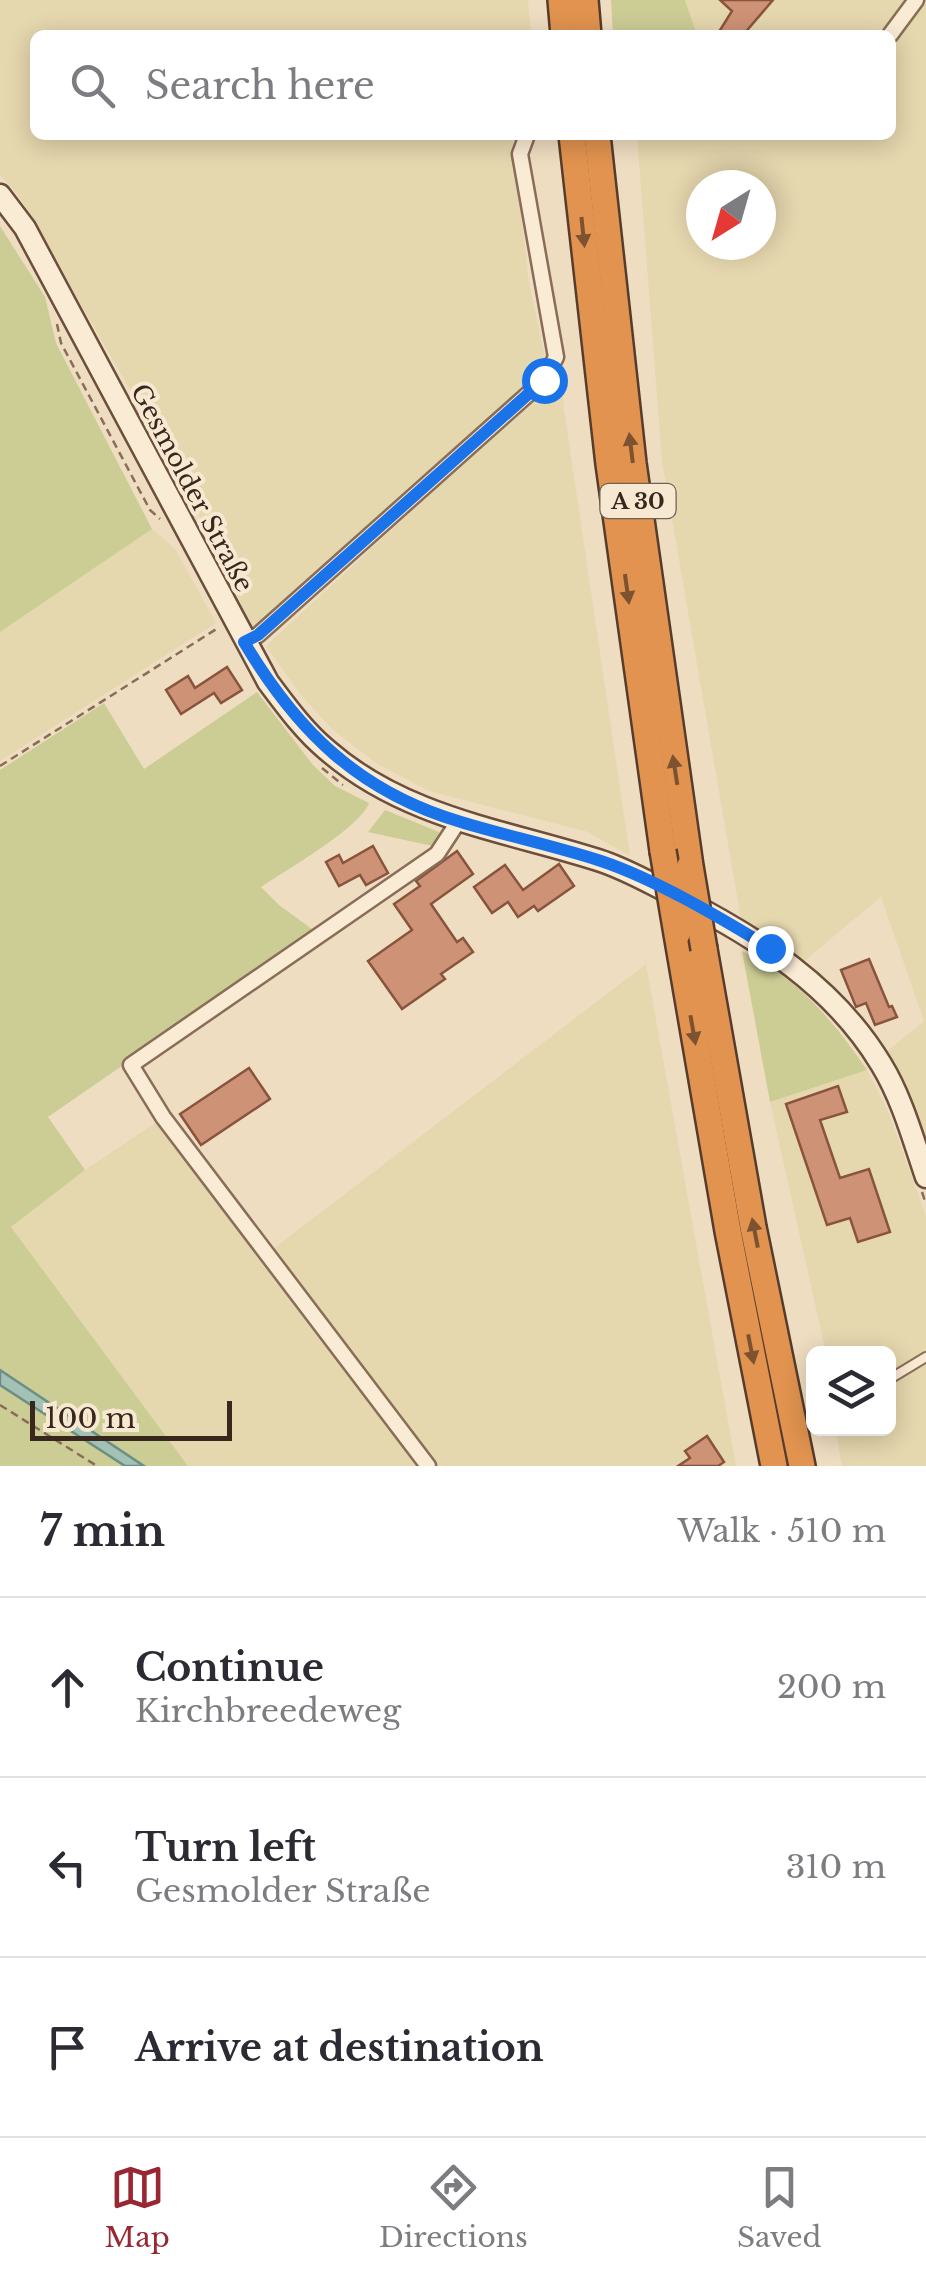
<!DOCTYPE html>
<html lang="en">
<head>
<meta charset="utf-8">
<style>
  :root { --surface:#fff; --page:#f2f2f3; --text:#2b2b33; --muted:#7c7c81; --line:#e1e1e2; --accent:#992733 }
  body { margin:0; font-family:"Libre Baskerville",serif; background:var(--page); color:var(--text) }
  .controls { position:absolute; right:30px; bottom:30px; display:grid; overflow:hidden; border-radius:15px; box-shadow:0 5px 25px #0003 }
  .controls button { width:90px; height:90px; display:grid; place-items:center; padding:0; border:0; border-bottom:2px solid var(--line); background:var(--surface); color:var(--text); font:50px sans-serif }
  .compass { position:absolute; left:686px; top:170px; width:90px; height:90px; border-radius:50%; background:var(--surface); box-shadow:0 5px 25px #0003; rotate:217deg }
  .scale { position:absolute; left:30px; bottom:25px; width:202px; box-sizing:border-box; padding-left:10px; border:5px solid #38271d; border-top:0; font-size:28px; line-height:35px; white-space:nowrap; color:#38271d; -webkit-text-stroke:8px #f6e8d1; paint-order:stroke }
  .stop { position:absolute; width:30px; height:30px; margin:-22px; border:8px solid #1a73e8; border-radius:50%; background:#fff }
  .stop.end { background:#1a73e8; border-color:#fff; box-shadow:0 2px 10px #0008 }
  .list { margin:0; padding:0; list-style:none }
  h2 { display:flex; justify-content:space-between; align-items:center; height:130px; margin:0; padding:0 40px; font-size:42px }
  h2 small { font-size:32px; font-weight:400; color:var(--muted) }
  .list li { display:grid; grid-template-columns:65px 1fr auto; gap:30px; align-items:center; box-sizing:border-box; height:180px; padding:0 40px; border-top:2px solid var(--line) }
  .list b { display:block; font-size:38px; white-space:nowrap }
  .list p { margin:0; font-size:32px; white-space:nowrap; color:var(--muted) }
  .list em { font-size:32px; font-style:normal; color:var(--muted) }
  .icon { flex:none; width:55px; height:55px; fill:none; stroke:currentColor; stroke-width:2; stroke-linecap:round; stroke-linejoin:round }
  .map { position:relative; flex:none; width:926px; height:1466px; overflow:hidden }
  .search { position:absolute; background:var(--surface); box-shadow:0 5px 25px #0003; left:30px; right:30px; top:30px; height:110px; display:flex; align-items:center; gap:25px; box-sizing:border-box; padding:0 35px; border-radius:15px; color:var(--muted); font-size:38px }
  .sheet { height:670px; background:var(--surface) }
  nav { display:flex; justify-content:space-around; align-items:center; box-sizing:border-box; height:140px; border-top:2px solid var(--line); background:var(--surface); font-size:28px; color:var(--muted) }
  nav a { display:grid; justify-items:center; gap:5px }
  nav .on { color:var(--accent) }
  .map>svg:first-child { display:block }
  .farmland { fill:#e5d7ae; fill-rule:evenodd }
  .green { fill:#cccd95 }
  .water { fill:#a4c1b6; stroke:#6b8f83; stroke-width:2.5 }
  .building { fill:#ce9276; stroke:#89543d; stroke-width:2.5 }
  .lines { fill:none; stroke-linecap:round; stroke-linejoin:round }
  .lane-casing { stroke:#896d58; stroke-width:12 }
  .street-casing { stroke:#896d58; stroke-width:19 }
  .secondary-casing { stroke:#6b4f3b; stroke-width:25 }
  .highway-casing { stroke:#563c2d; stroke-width:30 }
  .path { stroke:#896d58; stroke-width:2.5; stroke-dasharray:8 5; stroke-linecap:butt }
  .lane { stroke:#faebd5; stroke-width:8 }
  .street { stroke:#faebd5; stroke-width:14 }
  .secondary { stroke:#faebd5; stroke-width:20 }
  .highway { stroke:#e1934f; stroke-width:25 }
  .highway-bridge-casing { stroke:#563c2d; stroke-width:30; stroke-linecap:butt }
  .highway-bridge { stroke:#e1934f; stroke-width:25 }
  .oneway { fill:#7c5231 }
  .route { stroke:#1a73e8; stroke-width:12 }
  .labels { text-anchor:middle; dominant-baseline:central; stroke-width:8; stroke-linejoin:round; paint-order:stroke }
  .shield { fill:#f6e8d1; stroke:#716153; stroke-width:2.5 }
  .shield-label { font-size:22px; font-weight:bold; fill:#38271d }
  .street-label { font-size:25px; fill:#38271d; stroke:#f6e8d1 }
</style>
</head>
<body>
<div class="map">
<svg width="926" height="1466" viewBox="0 0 926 1466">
  <rect width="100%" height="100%" fill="#efddc1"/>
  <g class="farmland">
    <polygon points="0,0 528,0 531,35 35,35 35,135 518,135 513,141 529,283 546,362 536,381 256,629 251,625 203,522 125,381 18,195 0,175"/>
    <polygon points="685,0 905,0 878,35 697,35"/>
    <path d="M916,0H926V1138L912,1099L885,1053L924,1021L881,897L804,961L741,919L662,461L637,135H891V35ZM701,185H761V245H701Z"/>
    <polygon points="559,375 630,856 588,832 429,791 379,765 333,730 300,694 266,646"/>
    <polygon points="152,529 175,549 216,623 0,761 0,632"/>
    <polygon points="646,964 736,1466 435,1466 269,1252"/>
    <polygon points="867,1070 888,1111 926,1216 926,1352 889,1375 888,1354 826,1353 770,1102"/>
    <polygon points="158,1121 417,1458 415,1466 188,1466 11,1227 85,1170"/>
    <polygon points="926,1363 926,1466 842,1466 835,1429 888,1428 889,1385"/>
  </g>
  <g class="green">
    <polygon points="611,0 685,0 697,35 613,35"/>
    <polygon points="0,226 45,297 56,343 152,529 0,632"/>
    <path d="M257,692L313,765L335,786L369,803C361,827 285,871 261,887L279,905L316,932L48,1117L85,1170L11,1227L188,1466H144L0,1370V770L104,703L144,769Z"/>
    <polygon points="385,810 439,832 437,847 368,832"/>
    <path d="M742,951C796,977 834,1021 867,1070L770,1102Z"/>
    <polygon points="0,1385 125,1466 0,1466"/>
  </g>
  <polygon class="water" points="0,1370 144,1466 125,1466 0,1385"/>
  <g class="building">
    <polygon points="720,0 773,0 743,35 717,35 732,11"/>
    <polygon points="227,667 242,690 221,703 214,693 181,714 166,690 188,676 195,688"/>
    <polygon points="373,846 388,873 366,885 360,875 339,886 326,862 339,855 343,863"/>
    <polygon points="457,851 473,874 431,904 457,942 463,938 473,952 441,974 445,979 402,1009 368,961 412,930 394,904 420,886 416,881"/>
    <polygon points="559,864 574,886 538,911 534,906 518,917 508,902 492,913 474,887 505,865 523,890"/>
    <polygon points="869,959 889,1007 892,1006 897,1017 875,1025 866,1003 856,1007 841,970"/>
    <polygon points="249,1068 270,1099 201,1145 180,1114"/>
    <polygon points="838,1086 847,1112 820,1120 840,1178 869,1169 890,1232 858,1242 850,1218 827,1225 786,1104"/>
    <polygon points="707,1436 724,1462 718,1466 678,1466 690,1458 685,1451"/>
  </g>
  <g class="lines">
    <defs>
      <polyline id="lane" points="888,1380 926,1357"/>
      <g id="street">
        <polyline points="890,35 916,0"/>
        <polyline points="244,642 258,635 544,380 556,357 520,154 527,135"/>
        <polyline points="428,1466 163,1117 131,1065 437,854 458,822"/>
      </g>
      <path id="secondary" d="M0,195L25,228L268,682C286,706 304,731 327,750C405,818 504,830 598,860C627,869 653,885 680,898C759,939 834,986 881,1064C902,1098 913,1139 926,1177"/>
      <g id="highway">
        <polyline points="561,0 564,35"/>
        <polyline points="585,0 588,35"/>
        <polyline points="572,135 609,464 663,851"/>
        <polyline points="597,135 633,463 690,866"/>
        <polyline points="677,934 728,1231 774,1466"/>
        <polyline points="704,949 753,1227 802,1466"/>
      </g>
    </defs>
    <use href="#lane" class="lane-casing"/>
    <use href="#street" class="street-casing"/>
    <use href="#secondary" class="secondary-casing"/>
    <use href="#highway" class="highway-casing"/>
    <g class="path">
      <polyline points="57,324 61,343 150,510 160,519"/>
      <polyline points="0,766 218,628"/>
      <polyline points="322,768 343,785"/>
      <polyline points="922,1192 926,1204"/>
      <polyline points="0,1405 97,1466"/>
    </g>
    <use href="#lane" class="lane"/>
    <use href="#street" class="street"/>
    <use href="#secondary" class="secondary"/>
    <use href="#highway" class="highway"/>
    <defs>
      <g id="highway-bridge">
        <polyline points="663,851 677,934"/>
        <polyline points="690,866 704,949"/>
      </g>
    </defs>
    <use href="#highway-bridge" class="highway-bridge-casing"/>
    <use href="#highway-bridge" class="highway-bridge"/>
  </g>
  <defs><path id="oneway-solid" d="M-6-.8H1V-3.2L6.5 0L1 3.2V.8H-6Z" transform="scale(2.5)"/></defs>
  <g class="oneway">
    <use href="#oneway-solid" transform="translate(583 232) rotate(84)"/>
    <use href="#oneway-solid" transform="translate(631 448) rotate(-97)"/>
    <use href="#oneway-solid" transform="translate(627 589) rotate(82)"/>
    <use href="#oneway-solid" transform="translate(675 770) rotate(-99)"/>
    <use href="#oneway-solid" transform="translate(693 1030) rotate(80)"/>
    <use href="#oneway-solid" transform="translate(755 1233) rotate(-101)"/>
    <use href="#oneway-solid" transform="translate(751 1349) rotate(79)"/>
  </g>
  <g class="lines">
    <path class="route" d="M544,380L258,635L244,642C297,731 359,792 461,822C507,836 555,846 601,861C655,879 721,918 770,948"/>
  </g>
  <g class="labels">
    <rect class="shield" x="600.5" y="484" width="75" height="34" rx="8"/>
    <g class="shield-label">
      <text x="638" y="501">A 30</text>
    </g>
    <g class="street-label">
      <text transform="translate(192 488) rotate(62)">Gesmolder Straße</text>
    </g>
  </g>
</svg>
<div class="controls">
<button><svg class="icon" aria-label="layers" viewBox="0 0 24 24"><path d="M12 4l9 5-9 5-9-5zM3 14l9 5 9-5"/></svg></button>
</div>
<svg class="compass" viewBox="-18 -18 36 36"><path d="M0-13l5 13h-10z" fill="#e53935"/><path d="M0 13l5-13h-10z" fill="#7c7c81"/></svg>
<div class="scale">100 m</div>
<div class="stop" style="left:544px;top:380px"></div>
<div class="stop end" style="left:770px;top:948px"></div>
<div class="search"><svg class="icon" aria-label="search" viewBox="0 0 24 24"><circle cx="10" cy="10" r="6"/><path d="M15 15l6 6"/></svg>Search here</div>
</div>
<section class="sheet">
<h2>7 min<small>Walk · 510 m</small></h2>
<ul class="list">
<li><svg class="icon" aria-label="ahead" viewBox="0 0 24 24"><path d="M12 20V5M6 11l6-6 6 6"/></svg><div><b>Continue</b><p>Kirchbreedeweg</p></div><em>200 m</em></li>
<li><svg class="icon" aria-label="left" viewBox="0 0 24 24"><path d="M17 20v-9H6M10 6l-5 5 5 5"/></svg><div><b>Turn left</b><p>Gesmolder Straße</p></div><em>310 m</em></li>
<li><svg class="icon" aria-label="arrive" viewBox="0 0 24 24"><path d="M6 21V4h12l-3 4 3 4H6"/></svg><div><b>Arrive at destination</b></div></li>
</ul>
</section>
<nav>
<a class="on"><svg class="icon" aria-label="map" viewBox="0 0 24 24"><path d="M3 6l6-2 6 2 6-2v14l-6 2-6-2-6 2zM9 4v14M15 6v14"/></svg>Map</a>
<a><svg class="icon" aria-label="directions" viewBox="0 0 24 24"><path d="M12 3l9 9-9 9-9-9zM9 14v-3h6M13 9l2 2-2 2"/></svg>Directions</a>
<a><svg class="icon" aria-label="saved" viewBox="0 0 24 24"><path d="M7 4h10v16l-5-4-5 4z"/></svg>Saved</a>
</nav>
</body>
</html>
